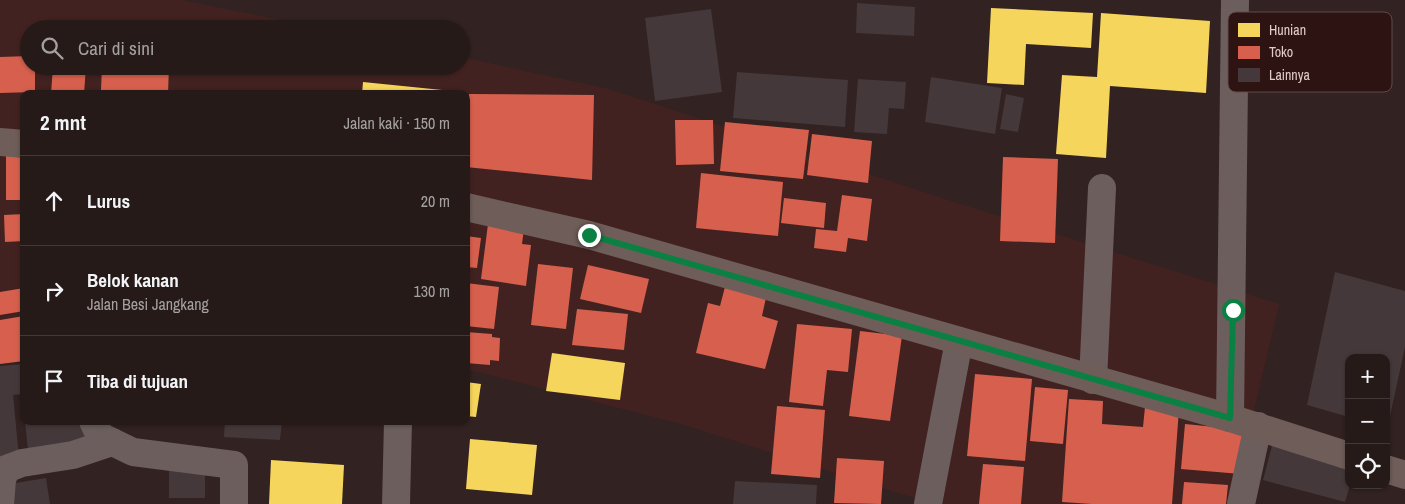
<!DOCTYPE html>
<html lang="id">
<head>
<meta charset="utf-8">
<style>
  :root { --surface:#261a19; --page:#322726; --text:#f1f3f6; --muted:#a4a1a2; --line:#423838 }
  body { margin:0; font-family:"Archivo Narrow",sans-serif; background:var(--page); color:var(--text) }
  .controls { position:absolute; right:15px; bottom:15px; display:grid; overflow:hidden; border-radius:10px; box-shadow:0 1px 4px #0004 }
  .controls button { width:45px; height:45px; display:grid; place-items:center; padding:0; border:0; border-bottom:1px solid var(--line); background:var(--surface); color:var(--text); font:25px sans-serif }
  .stop { position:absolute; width:15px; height:15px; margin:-11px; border:4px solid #0b8043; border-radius:50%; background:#fff }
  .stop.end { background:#0b8043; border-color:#fff; box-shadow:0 1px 5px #0008 }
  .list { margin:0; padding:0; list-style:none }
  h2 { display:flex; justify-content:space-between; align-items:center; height:65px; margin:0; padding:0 20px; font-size:21px }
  h2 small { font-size:16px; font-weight:400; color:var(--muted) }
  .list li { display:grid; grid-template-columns:32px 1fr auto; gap:15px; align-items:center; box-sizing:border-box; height:90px; padding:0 20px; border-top:1px solid var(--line) }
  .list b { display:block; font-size:19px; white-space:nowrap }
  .list p { margin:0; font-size:16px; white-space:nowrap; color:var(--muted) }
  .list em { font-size:16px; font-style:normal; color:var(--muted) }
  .icon { flex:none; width:28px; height:28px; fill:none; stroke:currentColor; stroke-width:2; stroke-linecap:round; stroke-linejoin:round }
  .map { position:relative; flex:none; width:1405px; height:504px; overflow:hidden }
  .search { position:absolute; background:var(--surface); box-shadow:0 1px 4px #0004; left:20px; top:20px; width:450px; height:55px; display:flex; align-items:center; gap:12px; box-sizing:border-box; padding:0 18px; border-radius:28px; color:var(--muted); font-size:19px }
  .panel { position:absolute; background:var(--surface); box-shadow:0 1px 4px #0004; left:20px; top:90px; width:450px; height:335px; border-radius:10px }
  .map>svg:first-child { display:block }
  .built { fill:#422221 }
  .homes { fill:#f6d55c }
  .shops { fill:#d6604d }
  .building { fill:#44383a }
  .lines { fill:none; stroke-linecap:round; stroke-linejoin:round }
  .street { stroke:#6b5e5d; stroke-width:28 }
  .primary { stroke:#6e5d58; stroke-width:28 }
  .route { stroke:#0b8043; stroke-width:6 }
  .key { fill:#2d1312; stroke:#634b4a; stroke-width:1 }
  .key-label { font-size:14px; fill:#e1cdcc }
</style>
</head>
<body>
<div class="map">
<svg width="1405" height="504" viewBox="0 0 1405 504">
  <rect width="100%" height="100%" fill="#322221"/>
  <polygon class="built" points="0,0 182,0 326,29 29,29 29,66 461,66 461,57 609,89 948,200 1279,304 1232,504 933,504 681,424 466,369 466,94 24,94 24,323 0,320"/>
  <g class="homes">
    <polygon points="991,8 1093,13 1091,48 1026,44 1024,85 987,83"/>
    <polygon points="1101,13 1210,21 1206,93 1110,86 1106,158 1056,154 1062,75 1097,77"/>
    <polygon points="363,82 452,91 452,94 362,94"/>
    <polygon points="552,353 625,363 620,400 546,391"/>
    <polygon points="466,382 481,384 476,417 466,416"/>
    <polygon points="470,439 537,445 532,495 466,489"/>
    <polygon points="271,460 344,465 342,504 269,504"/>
  </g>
  <g class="shops">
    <polygon points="29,56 29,66 35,66 35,92 0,93 0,57"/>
    <polygon points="53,66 86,66 84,94 51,94"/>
    <polygon points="102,66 169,66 168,94 101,90"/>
    <polygon points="469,94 594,95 592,180 466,167"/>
    <polygon points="675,120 713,120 714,164 676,165"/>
    <polygon points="725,122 809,130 803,179 720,171"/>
    <polygon points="812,134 872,141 868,183 807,175"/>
    <rect x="6" y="154" width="18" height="46"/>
    <polygon points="1003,157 1058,159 1055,243 1000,241"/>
    <polygon points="701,173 783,182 778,236 696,228"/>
    <polygon points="842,195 872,199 867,241 848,238 846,252 814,248 816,229 837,231"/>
    <polygon points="784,198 826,203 824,228 781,223"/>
    <polygon points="24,214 24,241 5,242 4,215"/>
    <polygon points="488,224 524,229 522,244 531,245 526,286 481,279"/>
    <polygon points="466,236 481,238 477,268 466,267"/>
    <polygon points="538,264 573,268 566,329 531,325"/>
    <polygon points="588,265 649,279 641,313 580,299"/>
    <polygon points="466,283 499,287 494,329 466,326"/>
    <polygon points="726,283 767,293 762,316 778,321 765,369 696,353 708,303 720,306"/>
    <polygon points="24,288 24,311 0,315 0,292"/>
    <polygon points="577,309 628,314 624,350 572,345"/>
    <polygon points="24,316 24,361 0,364 0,320"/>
    <polygon points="797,324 852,329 848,372 827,370 823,406 789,402"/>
    <polygon points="860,331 902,336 890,421 849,416"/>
    <polygon points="466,332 492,334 492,337 500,338 499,361 490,360 490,365 466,363"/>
    <polygon points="975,374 1032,379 1025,461 967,456"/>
    <polygon points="1035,387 1068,390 1063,444 1030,441"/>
    <polygon points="1069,399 1103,401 1102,424 1143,427 1145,407 1179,409 1172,504 1092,504 1062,502"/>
    <polygon points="777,406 825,410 820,478 771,474"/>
    <polygon points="1185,424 1245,430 1241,474 1181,469"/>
    <polygon points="837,458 884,461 881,504 834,503"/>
    <polygon points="983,464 1024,467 1021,504 979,504"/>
    <polygon points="1184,482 1228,485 1226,504 1182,504"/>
  </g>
  <g class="building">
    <polygon points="857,3 915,7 914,36 856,33"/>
    <polygon points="711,9 722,92 655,101 645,18"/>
    <polygon points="737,72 848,80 845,127 733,118"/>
    <polygon points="931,77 1002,88 995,134 925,122"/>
    <polygon points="858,79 906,82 904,109 889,108 887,134 854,132"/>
    <polygon points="1006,94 1024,98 1018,132 1000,129"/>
    <polygon points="1335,272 1405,291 1405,347 1387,430 1386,358 1349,358 1349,417 1307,405"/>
    <polygon points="24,364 24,394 13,395 19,457 0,459 0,366"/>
    <polygon points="25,421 84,421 86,444 28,450"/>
    <polygon points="225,421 282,421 280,440 224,437"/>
    <polygon points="1273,442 1349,462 1350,485 1345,502 1263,480"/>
    <rect x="169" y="467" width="36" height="31"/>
    <polygon points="46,478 50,504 14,504 10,484"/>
    <polygon points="735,481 817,485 816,504 733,504"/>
  </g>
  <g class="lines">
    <g class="street">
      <polyline points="1093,380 1102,188"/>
      <polyline points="1230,418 1235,0"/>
      <polyline points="93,421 100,436 133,452 234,465 234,504"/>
      <polyline points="0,504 2,480 6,469 22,463 73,455 112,442"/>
      <polyline points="396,504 398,421"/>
      <polyline points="928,504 959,341"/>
      <polyline points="1241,504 1258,426"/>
    </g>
    <g class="primary">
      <polyline points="0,142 24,144"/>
      <polyline points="466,207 589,235 1230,418 1349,456"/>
      <polyline points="1386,469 1405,475"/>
    </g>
  </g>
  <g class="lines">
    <polyline class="route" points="589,235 1230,418 1233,310"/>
  </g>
  <rect x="1228" y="12" width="164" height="80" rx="8" class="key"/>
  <rect x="1238" y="23" width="22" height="14" fill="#f6d55c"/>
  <rect x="1238" y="46" width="22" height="13" fill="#d6604d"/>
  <rect x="1238" y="68" width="22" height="14" fill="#44383a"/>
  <g class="key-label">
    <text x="1269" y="35">Hunian</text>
    <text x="1269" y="57">Toko</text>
    <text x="1269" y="80">Lainnya</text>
  </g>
</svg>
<div class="controls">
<button>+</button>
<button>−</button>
<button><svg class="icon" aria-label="locate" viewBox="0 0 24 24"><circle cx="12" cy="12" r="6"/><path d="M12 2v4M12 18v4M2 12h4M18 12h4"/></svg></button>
</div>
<div class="stop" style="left:1233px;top:310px"></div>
<div class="stop end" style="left:589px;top:235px"></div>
<div class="search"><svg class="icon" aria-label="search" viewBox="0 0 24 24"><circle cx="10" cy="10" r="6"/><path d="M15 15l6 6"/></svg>Cari di sini</div>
<section class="panel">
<h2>2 mnt<small>Jalan kaki · 150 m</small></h2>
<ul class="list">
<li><svg class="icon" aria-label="ahead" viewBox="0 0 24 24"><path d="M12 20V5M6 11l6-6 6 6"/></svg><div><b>Lurus</b></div><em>20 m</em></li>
<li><svg class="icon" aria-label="right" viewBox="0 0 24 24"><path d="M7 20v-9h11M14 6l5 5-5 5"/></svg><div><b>Belok kanan</b><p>Jalan Besi Jangkang</p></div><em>130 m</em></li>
<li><svg class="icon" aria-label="arrive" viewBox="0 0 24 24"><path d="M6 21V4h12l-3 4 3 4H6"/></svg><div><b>Tiba di tujuan</b></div></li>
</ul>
</section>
</div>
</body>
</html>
